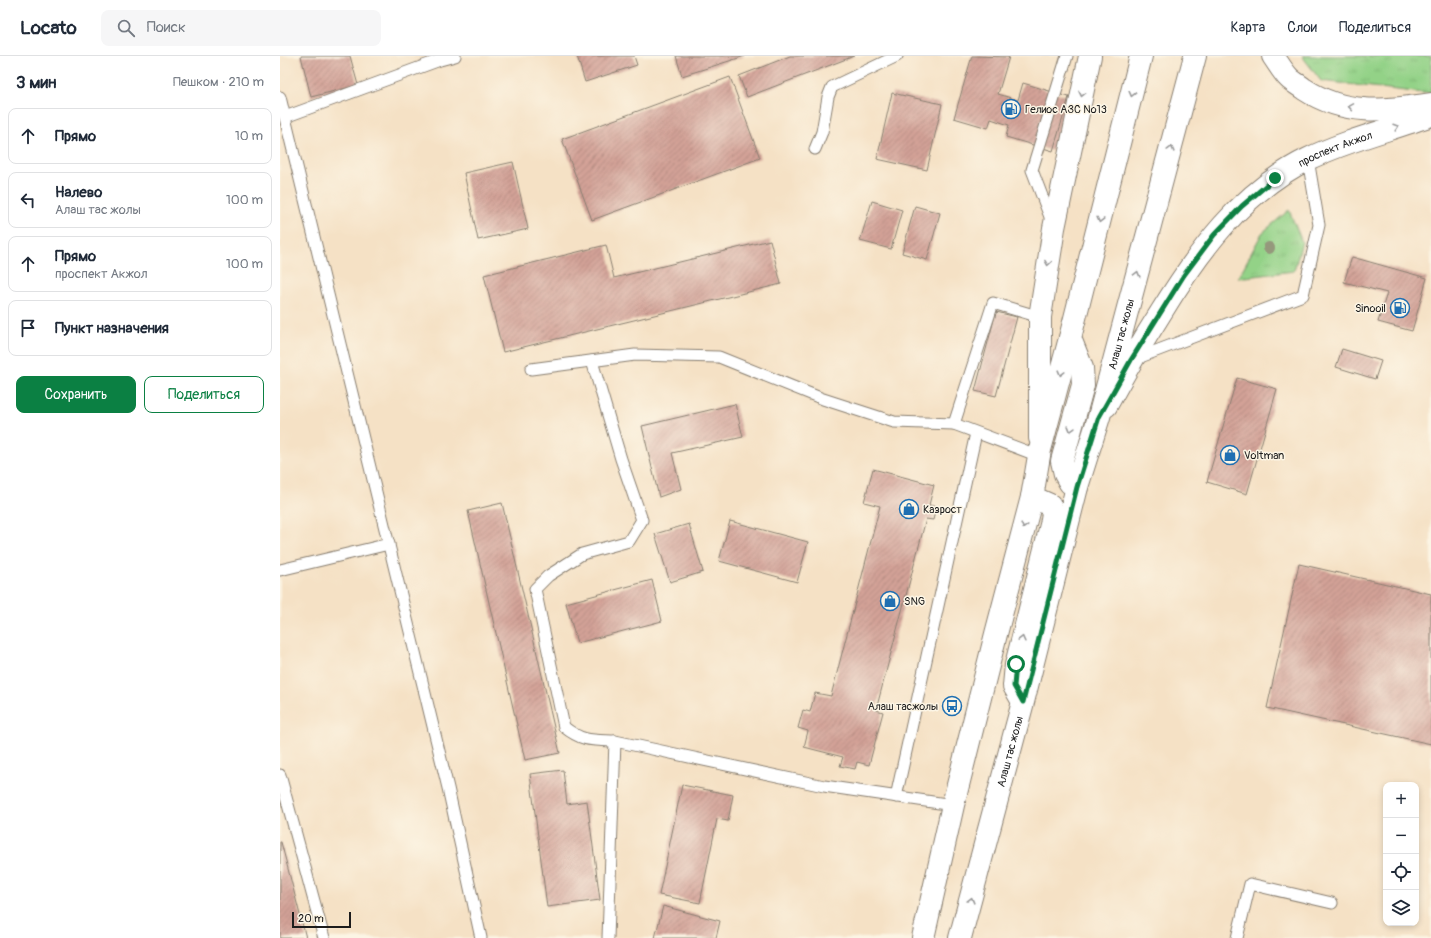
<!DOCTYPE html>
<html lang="ru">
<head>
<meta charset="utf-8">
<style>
  :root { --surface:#fff; --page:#f6f6f7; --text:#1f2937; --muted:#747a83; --line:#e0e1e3; --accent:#0b8043 }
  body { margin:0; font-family:Pangolin,sans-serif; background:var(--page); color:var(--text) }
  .controls { position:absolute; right:12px; bottom:12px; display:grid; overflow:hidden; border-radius:8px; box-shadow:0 2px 6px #0003 }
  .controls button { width:36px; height:36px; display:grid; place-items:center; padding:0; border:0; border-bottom:1px solid var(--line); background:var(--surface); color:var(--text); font:20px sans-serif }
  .scale { position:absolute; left:12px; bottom:10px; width:59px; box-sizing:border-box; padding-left:4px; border:2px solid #1c1c1c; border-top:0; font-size:11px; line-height:14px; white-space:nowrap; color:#1c1c1c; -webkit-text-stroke:3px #fcf5e5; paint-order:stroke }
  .stop { position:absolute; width:12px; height:12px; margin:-9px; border:3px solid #0b8043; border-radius:50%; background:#fff }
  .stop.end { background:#0b8043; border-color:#fff; box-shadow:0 1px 4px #0008 }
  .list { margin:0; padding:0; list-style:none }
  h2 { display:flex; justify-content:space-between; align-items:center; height:52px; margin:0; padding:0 16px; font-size:17px }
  h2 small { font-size:13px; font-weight:400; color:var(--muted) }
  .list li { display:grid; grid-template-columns:26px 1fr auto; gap:12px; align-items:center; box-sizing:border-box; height:56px; margin:0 8px 8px; padding:0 8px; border:1px solid var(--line); border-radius:8px }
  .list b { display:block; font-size:15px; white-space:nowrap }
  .list p { margin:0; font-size:13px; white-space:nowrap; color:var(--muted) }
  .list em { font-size:13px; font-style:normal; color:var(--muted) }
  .actions { display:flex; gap:8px; padding:12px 16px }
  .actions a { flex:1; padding:9px 0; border:1px solid var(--accent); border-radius:8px; text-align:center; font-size:14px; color:var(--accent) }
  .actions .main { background:var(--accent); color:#fff }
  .icon { flex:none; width:22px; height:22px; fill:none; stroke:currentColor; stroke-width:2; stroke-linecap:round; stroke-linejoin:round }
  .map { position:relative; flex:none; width:1151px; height:882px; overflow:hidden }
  header { display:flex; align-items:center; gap:24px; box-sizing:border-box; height:56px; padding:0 20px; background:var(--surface); border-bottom:1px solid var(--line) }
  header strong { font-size:19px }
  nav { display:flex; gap:22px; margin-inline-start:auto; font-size:14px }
  .search { width:280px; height:36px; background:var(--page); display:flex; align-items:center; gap:10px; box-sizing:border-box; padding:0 14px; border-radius:8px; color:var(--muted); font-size:15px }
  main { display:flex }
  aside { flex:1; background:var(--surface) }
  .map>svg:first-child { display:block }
  .grass { fill:url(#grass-tufts); stroke:#587752 }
  .building { fill:url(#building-hatch) }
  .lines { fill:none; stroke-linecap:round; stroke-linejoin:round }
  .lane-casing { stroke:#887e70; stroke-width:13 }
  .secondary-casing { stroke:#887e70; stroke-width:24 }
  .primary-casing { stroke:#887e70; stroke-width:24 }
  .lane { stroke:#fff; stroke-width:11 }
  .secondary { stroke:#fff; stroke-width:22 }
  .primary { stroke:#fff; stroke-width:22 }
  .tree { fill:#95987c }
  .oneway { stroke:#999 }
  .route { stroke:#0b8043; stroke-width:5 }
  .labels { text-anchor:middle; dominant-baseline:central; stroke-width:3; stroke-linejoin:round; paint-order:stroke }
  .poi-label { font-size:11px; fill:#1c1c1c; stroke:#fcf5e5; text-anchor:start }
  .street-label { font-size:11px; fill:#1c1c1c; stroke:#fcf5e5 }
</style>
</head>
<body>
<header>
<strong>Locato</strong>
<div class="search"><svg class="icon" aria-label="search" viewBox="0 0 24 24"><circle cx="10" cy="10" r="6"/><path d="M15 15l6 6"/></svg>Поиск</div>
<nav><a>Карта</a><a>Слои</a><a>Поделиться</a></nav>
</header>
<main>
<aside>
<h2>3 мин<small>Пешком · 210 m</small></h2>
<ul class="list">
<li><svg class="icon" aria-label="ahead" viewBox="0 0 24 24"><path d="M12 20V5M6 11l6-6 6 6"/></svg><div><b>Прямо</b></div><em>10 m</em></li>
<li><svg class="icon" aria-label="left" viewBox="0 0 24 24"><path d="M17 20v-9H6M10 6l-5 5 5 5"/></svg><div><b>Налево</b><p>Алаш тас жолы</p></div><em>100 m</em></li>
<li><svg class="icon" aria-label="ahead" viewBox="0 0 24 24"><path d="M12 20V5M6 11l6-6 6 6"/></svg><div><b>Прямо</b><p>проспект Акжол</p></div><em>100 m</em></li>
<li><svg class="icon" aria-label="arrive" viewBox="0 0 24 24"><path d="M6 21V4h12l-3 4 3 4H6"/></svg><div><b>Пункт назначения</b></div></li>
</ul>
<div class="actions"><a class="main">Сохранить</a><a>Поделиться</a></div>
</aside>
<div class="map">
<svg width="1151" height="882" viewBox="0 0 1151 882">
  <defs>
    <pattern id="grass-tufts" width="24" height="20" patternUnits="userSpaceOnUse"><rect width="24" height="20" fill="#93d287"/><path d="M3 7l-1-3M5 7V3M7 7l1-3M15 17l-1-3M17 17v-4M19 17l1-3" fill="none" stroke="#7eb474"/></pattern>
    <pattern id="building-hatch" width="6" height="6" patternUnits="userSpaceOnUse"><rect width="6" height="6" fill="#d3a297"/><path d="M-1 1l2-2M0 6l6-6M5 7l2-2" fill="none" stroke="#aa837a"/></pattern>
  </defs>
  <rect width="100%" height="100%" fill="#fcf5e5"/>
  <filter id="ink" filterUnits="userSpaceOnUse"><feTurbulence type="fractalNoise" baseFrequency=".025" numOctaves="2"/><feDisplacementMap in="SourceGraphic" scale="8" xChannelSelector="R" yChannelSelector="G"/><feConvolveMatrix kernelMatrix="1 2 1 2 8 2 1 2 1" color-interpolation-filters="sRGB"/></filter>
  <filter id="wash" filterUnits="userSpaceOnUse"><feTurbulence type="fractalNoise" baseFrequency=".012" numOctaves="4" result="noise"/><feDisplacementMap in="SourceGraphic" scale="16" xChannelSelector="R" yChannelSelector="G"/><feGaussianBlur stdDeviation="0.9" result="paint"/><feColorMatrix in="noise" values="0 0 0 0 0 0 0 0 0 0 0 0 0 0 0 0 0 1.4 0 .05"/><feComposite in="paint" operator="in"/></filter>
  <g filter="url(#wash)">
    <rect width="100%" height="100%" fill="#f5e1c5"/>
    <g class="grass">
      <polygon points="1022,0 1151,0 1151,38 1041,25"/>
      <polygon points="1009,154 1022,186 1014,215 958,222 982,177"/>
    </g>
    <g id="blocks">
      <g class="building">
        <polygon points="21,0 70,0 78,29 31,41"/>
        <polygon points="297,0 354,0 357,9 305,26"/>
        <polygon points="396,0 465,0 402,20"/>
        <polygon points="510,0 574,0 467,41 459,20"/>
        <polygon points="692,0 729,1 718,38 738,44 743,27 789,41 773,95 726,81 729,69 711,63 708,72 674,62"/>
        <polygon points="450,21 480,102 312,164 282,83"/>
        <polygon points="612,37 662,48 647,114 597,103"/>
        <polygon points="233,106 248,173 198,184 184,117"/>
        <polygon points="592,145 622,154 611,193 580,185"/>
        <polygon points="635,150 660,157 647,204 622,197"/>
        <polygon points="490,184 501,228 223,296 204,219 326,189 334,222"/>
        <polygon points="1072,201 1147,222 1132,275 1098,266 1107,237 1064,226"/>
        <polygon points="716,256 737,261 716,340 695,335"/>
        <polygon points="1062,293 1101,305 1095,323 1056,311"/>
        <polygon points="957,322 997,333 967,438 927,426"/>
        <polygon points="455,348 463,381 392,397 401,433 379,441 362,370"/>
        <polygon points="593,413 654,429 649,449 656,451 653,464 646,463 596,654 603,656 589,709 577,706 575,713 560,710 563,701 524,691 528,675 518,672 523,654 530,656 535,637 551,640 600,450 584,446"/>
        <polygon points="222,447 280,697 245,704 188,455"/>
        <polygon points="450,465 528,486 517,526 439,505"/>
        <polygon points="409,468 423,516 390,526 375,478"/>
        <polygon points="1019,508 1151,538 1151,688 987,652"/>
        <polygon points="372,524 382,565 297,587 286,547"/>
        <polygon points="283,714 287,748 307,745 320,844 267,851 250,718"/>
        <polygon points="402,729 453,739 448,765 437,763 420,847 379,839"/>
        <polygon points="0,786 1,786 26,882 0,882"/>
        <polygon points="383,850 440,865 436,882 375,882"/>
      </g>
    </g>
  </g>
  <g filter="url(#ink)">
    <use href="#blocks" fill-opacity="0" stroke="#887e70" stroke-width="1"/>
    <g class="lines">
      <defs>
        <g id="lane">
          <polyline points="0,41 168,732 201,882"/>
          <polyline points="5,61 160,4 175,0"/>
          <polyline points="535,93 542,76 548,41 552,31 617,0"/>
          <polyline points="772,166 752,114 787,0"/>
          <polyline points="855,303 1023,239 1039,169 1028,103"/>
          <path d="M312,305L341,403L362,464L349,485L302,498L268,520L255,533L284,671C303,686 312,684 335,685L544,730L673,749"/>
          <polyline points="251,313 355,299 439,301 543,343 614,366 674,368 759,400"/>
          <polyline points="674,368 713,247 760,261"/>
          <polyline points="0,514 109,488"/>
          <polyline points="0,719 44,882"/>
          <polyline points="616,741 696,377"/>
          <polyline points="328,882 335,685"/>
          <polyline points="957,882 970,828 1052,847"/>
        </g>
        <g id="secondary">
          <path d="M993,0C998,7 1003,16 1009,22C1013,26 1019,29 1024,33C1065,60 1105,55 1151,48"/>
          <path id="s1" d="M826,350C843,319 861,288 880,258C918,196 961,136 1028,103C1067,84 1110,74 1151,59"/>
          <polyline points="760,382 760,261 774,172 810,0"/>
        </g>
        <g id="primary">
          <polyline points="790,282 802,312 803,329 782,405 785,418 790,427 797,431"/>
          <polyline points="742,644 734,630 736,609 771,469 773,457 770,449 752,441"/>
          <polyline points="643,882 673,749 716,578 752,441 760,394 790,282 861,0"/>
          <path id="s2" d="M680,882L743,646L797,431L819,361L915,0"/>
        </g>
      </defs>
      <use href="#lane" class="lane-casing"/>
      <use href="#secondary" class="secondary-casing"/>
      <use href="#primary" class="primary-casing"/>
      <use href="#lane" class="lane"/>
      <use href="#secondary" class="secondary"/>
      <use href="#primary" class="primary"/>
    </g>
    <circle class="tree" cx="989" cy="192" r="6"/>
    <defs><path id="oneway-chevron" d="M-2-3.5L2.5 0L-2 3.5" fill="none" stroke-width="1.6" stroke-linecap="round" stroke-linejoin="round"/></defs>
    <g class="oneway">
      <use href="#oneway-chevron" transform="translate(802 38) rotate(102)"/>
      <use href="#oneway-chevron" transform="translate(852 38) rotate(104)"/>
      <use href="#oneway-chevron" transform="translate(1071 51) rotate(-171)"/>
      <use href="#oneway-chevron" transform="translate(1116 71) rotate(-18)"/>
      <use href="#oneway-chevron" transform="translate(891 93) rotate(-75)"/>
      <use href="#oneway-chevron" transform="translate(820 164) rotate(104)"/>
      <use href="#oneway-chevron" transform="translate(768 207) rotate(99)"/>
      <use href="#oneway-chevron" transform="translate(857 218) rotate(-75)"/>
      <use href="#oneway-chevron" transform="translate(781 317) rotate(105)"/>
      <use href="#oneway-chevron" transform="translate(791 373) rotate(106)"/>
      <use href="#oneway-chevron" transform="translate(744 470) rotate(105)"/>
      <use href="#oneway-chevron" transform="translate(742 583) rotate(-76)"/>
      <use href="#oneway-chevron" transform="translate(691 844) rotate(-75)"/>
    </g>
  </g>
  <g class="lines" filter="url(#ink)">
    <polyline class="route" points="736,608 734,630 743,646 797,431 819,361 851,304 904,219 934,179 962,150 995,122"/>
  </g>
  <defs>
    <symbol id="fuel-ring" viewBox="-11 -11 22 22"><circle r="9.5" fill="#fcf5e5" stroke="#1f6fb2" stroke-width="1.5"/><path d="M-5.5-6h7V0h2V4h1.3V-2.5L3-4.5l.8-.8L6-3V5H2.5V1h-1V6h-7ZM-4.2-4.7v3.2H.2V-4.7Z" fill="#1f6fb2"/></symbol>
    <symbol id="shop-ring" viewBox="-11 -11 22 22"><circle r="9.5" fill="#fcf5e5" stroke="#1f6fb2" stroke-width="1.5"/><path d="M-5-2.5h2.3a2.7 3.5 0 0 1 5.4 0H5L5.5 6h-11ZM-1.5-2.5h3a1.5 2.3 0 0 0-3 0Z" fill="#1f6fb2"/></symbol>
    <symbol id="bus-ring" viewBox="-11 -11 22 22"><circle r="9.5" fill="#fcf5e5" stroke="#1f6fb2" stroke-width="1.5"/><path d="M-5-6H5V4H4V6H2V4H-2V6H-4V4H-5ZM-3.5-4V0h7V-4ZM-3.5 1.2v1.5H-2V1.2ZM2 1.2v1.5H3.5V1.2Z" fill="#1f6fb2"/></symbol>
  </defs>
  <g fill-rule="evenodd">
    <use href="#fuel-ring" x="720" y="42" width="22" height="22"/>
    <use href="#fuel-ring" x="1109" y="241" width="22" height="22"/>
    <use href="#shop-ring" x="939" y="388" width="22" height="22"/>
    <use href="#shop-ring" x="618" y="442" width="22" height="22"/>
    <use href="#shop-ring" x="599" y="534" width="22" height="22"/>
    <use href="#bus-ring" x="661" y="639" width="22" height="22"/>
  </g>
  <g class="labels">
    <g class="poi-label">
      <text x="745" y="53">Гелиос АЗС №13</text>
      <text x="1106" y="252" text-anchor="end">Sinooil</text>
      <text x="964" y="399">Voltman</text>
      <text x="643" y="453">Казрост</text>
      <text x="624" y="545">SNG</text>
      <text x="658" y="650" text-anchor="end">Алаш тасжолы</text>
    </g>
    <g class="street-label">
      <text stroke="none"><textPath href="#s1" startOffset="353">проспект Акжол</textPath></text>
      <text stroke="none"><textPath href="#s2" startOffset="625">Алаш тас жолы</textPath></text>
      <text stroke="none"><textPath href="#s2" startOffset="193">Алаш тас жолы</textPath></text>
    </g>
  </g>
</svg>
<div class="controls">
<button>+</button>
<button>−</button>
<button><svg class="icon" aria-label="locate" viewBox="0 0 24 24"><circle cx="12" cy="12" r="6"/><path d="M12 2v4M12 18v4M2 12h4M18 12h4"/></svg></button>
<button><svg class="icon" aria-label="layers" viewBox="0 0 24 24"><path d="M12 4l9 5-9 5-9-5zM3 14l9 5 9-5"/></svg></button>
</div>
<div class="scale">20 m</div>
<div class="stop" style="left:736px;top:608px"></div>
<div class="stop end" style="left:995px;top:122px"></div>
</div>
</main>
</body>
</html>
